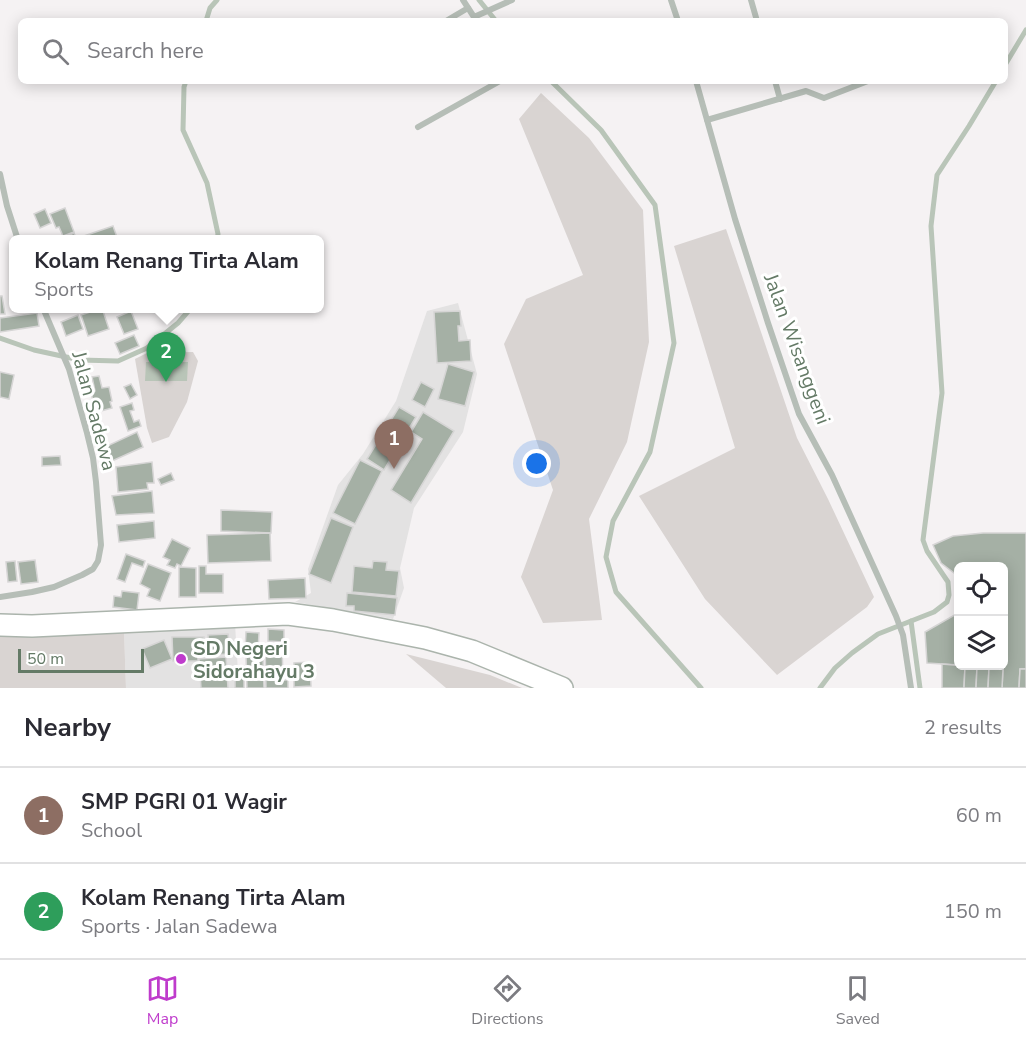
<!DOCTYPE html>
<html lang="en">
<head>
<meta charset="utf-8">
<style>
  :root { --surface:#fff; --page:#f2f2f3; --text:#2b2b33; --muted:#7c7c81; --line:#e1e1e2; --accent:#bf3bcc }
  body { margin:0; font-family:"Nunito Sans",sans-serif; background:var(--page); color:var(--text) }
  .controls { position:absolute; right:18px; bottom:18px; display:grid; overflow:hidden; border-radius:9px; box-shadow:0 3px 15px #0003 }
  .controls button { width:54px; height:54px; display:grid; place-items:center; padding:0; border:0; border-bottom:2px solid var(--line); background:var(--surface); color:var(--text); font:30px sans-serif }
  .scale { position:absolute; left:18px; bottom:15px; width:126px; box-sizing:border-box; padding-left:6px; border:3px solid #647a66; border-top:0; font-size:16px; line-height:21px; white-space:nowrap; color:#647a66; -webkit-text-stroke:4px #fff; paint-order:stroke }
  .you { position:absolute; left:537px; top:464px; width:21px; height:21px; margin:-15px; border:4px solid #fff; border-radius:50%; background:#1a73e8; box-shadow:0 0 0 9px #1a73e833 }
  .badge { display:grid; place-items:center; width:39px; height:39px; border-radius:50%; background:var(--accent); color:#fff; font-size:20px; font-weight:700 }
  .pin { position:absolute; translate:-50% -50px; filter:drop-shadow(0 2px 3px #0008) }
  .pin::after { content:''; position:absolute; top:32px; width:21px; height:18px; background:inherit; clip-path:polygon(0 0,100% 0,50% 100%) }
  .popup { position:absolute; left:9px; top:235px; width:315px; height:78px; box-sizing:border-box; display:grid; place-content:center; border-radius:9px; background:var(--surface); filter:drop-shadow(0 2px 4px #0005); font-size:20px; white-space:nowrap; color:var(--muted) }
  .popup b { font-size:22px; color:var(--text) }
  .popup::after { content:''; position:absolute; left:50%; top:100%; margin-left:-12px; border:12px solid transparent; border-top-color:var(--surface) }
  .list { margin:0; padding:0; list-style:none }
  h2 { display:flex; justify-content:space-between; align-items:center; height:78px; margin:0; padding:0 24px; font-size:26px }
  h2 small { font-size:20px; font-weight:400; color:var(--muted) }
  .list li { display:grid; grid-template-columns:39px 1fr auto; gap:18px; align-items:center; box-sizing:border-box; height:96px; padding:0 24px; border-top:2px solid var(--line) }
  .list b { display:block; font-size:22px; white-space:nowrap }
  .list p { margin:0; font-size:20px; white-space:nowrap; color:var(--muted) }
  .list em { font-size:20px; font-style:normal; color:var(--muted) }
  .icon { flex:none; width:33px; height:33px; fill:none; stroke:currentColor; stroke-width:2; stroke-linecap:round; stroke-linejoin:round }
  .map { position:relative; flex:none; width:1026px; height:688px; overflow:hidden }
  .search { position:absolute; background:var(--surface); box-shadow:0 3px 15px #0003; left:18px; right:18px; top:18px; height:66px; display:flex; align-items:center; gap:15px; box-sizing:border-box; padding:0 21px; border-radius:9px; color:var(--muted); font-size:22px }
  .sheet { height:270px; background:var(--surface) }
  nav { display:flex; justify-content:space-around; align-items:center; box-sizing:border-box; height:84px; border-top:2px solid var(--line); background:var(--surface); font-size:16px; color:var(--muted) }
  nav a { display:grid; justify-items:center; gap:3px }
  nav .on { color:var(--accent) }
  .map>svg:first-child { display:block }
  .built { fill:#e3e2e2 }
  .green { fill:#d9d4d2 }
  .water { fill:#b9c5b8 }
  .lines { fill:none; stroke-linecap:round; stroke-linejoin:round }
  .stream { stroke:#b9c5b8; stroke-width:5 }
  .building { fill:#a5b0a5; stroke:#d6d5d5; stroke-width:1.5 }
  .secondary-casing { stroke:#abb4ac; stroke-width:24 }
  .street { stroke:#b6beb7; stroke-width:6 }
  .secondary { stroke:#fff; stroke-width:21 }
  .poi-dot { fill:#bf3bcc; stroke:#fff; stroke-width:2 }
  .labels { text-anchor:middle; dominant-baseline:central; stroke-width:6; stroke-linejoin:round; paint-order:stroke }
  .street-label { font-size:20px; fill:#647a66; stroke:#fff }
  .poi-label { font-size:20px; font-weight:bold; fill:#647a66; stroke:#fff; text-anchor:start }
</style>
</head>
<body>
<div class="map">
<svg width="1026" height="688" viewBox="0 0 1026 688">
  <rect width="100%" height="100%" fill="#f5f2f3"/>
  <g class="built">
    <polygon points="458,303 477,374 463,432 414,508 400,568 404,588 393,619 295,602 311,593 308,569 338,485 363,454 396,401 427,311"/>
    <polygon points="235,624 239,688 126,688 124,630"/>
  </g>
  <g class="green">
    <polygon points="541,93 589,138 643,210 649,342 627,442 589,519 602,620 543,623 521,577 553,490 504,344 526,299 583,275 519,119"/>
    <polygon points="726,229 797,438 828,499 874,597 867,607 777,675 705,599 639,496 735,448 674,246"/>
    <polygon points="193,352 198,361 187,402 169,437 152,443 147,428 135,359 147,353"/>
    <polygon points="124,630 126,688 0,688 0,633"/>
    <polygon points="406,654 490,675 522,688 446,688"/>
  </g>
  <polygon class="water" points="146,362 188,362 187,381 145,381"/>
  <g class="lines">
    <g class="stream">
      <polyline points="479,0 496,21"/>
      <polyline points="206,21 210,8 217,0"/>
      <polyline points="1005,65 1026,30"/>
      <polyline points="186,81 184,87 183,130 207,183 218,234 217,240"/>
      <polyline points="551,81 601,130 655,205 674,343 650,452 613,521 606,557 616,592 701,688"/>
      <polyline points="0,338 34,350 80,360 118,361 147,348 178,323 191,308"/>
      <polyline points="911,621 920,688"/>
      <polyline points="820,688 835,668 852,653 878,634 934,612 947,602 949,595 948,582 927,551 923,540 942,393 931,226 937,175 969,126 996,81"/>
    </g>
  </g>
  <g class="building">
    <polygon points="65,208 74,232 63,236 59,227 56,228 50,214"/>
    <polygon points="45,209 51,223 40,228 34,214"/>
    <polygon points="113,226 118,240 110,240 109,238 105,240 86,240 84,236"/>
    <polygon points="74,233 77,240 59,240"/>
    <polygon points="0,296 2,296 5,314 0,314"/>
    <polygon points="102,308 109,329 88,336 81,315"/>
    <polygon points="131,311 138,329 124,334 117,317"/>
    <polygon points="460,311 461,326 458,326 459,341 470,340 471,361 437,363 434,312"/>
    <polygon points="37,313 39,326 0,332 0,318"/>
    <polygon points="78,315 83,329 66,336 61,322"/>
    <polygon points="134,335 139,346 120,354 115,343"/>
    <polygon points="448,364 474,372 465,406 438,399"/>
    <polygon points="0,372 14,375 9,399 0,397"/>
    <polygon points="99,376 102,388 109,387 112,401 110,402 112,408 101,411 100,405 94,406 91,392 95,391 92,377"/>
    <polygon points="421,382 434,389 425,407 412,400"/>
    <polygon points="131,384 137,395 130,399 124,387"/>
    <polygon points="132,403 134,410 130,411 134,422 139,420 141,426 128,431 120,407"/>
    <polygon points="399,407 416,417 384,470 367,459"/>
    <polygon points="423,412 454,431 411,503 391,490 422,439 411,432"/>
    <polygon points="137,432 143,447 112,461 105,447"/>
    <polygon points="60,456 61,465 42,466 42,457"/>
    <polygon points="360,460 382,471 355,524 333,513"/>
    <polygon points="152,462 154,483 147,483 148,489 118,492 116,467"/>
    <polygon points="171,473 174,480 161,485 158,479"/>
    <polygon points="152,491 154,513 116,515 112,496"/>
    <polygon points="221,510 272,512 271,533 221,531"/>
    <polygon points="331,518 353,527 331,583 309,574"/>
    <polygon points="154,521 155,538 119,542 117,525"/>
    <polygon points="270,533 271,561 208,563 207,535"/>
    <polygon points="983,533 1026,533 1026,669 1020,669 1019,688 1002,688 1003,669 959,666 1004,666 1004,566 958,566 958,576 941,563 933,545 953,536"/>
    <polygon points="172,539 190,548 181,566 177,564 175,568 167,565 170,560 163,557"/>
    <polygon points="126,554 145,561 143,567 132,563 125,582 117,579"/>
    <polygon points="35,560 38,582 21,584 18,562"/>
    <polygon points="15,561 17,581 8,582 6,562"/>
    <polygon points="373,561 387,562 386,570 399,571 396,596 352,592 354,566 372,568"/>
    <polygon points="148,564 171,573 160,601 147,596 150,589 140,584"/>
    <polygon points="199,566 206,566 206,574 223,574 223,593 199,593"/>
    <polygon points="179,567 196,568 196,597 179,597"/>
    <polygon points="305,578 306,598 269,599 268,580"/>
    <polygon points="122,591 139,593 137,610 113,607 114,596 121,597"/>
    <polygon points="347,593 397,598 395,615 354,611 354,606 346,606"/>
    <polygon points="958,613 958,665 927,663 925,632"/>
    <polygon points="268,629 284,630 284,642 268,641"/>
    <polygon points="246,632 259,633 258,651 245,650"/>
    <polygon points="228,634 230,654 209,655 208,635"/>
    <polygon points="172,637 204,637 204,656 198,656 198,661 173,661"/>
    <polygon points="164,640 172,659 150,668 142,649"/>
    <polygon points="282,644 283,680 288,680 288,688 266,688 265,645"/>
    <polygon points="263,654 264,688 247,688 246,655"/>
    <polygon points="226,657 228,688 201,688 199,659"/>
    <polygon points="310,662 311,686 294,687 294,663"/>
    <polygon points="942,664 965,666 964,688 942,688"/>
    <rect x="235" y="666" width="9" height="22"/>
    <polygon points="965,666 977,667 976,688 964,688"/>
    <polygon points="977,667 989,668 988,688 976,688"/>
    <polygon points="989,668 1003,669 1002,688 988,688"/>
    <polygon points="1020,669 1026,669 1026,688 1019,688"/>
  </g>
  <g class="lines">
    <defs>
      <polyline id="secondary" points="0,625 32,626 288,614 333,620 425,638 472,651 562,688"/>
    </defs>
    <use href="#secondary" class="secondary-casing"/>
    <g class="street">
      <polyline points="463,0 474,17 512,0"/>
      <polyline points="671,0 678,21"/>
      <polyline points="751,0 757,21"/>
      <polyline points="446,21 468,8"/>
      <polyline points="696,81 735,219 768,323 799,414 832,475 896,616 903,635 911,688"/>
      <polyline points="775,81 780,99"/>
      <polyline points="707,120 806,91 824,98 868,81"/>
      <polyline points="418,127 500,81"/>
      <polyline points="0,174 7,206 18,240"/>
      <polyline points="0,597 32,592 54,587 82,575 93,569 98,561 101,545 96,482 93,458 87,433 69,369 43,308"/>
    </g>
    <use href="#secondary" class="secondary"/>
  </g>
  <circle class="poi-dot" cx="181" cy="659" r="6"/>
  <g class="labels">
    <g class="street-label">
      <text transform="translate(797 349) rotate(70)">Jalan Wisanggeni</text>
      <text transform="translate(94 411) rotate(75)">Jalan Sadewa</text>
    </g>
    <g class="poi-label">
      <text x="193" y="648">SD Negeri<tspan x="193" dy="23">Sidorahayu 3</tspan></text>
    </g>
  </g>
</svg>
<div class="controls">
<button><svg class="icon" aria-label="locate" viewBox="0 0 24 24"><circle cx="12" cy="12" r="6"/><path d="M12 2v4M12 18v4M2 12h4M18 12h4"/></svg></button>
<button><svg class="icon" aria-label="layers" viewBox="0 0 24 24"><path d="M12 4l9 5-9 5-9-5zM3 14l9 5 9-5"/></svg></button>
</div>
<div class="scale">50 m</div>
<div class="you"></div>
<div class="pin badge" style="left:394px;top:469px;background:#8d6e63">1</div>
<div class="pin badge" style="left:166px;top:382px;background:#2e9e5b">2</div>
<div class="popup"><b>Kolam Renang Tirta Alam</b>Sports</div>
<div class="search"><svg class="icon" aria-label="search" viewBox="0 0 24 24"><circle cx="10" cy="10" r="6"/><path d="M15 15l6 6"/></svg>Search here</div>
</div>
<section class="sheet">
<h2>Nearby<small>2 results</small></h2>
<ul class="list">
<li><span class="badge" style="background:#8d6e63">1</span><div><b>SMP PGRI 01 Wagir</b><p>School</p></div><em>60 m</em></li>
<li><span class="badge" style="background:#2e9e5b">2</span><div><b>Kolam Renang Tirta Alam</b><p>Sports · Jalan Sadewa</p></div><em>150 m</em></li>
</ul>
</section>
<nav>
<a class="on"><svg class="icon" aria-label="map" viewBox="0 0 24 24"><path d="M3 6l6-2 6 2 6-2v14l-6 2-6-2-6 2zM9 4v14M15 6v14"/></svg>Map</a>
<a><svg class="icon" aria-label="directions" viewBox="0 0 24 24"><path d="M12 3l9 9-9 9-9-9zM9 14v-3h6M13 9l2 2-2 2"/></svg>Directions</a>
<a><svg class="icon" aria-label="saved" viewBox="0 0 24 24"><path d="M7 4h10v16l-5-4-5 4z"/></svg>Saved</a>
</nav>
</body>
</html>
